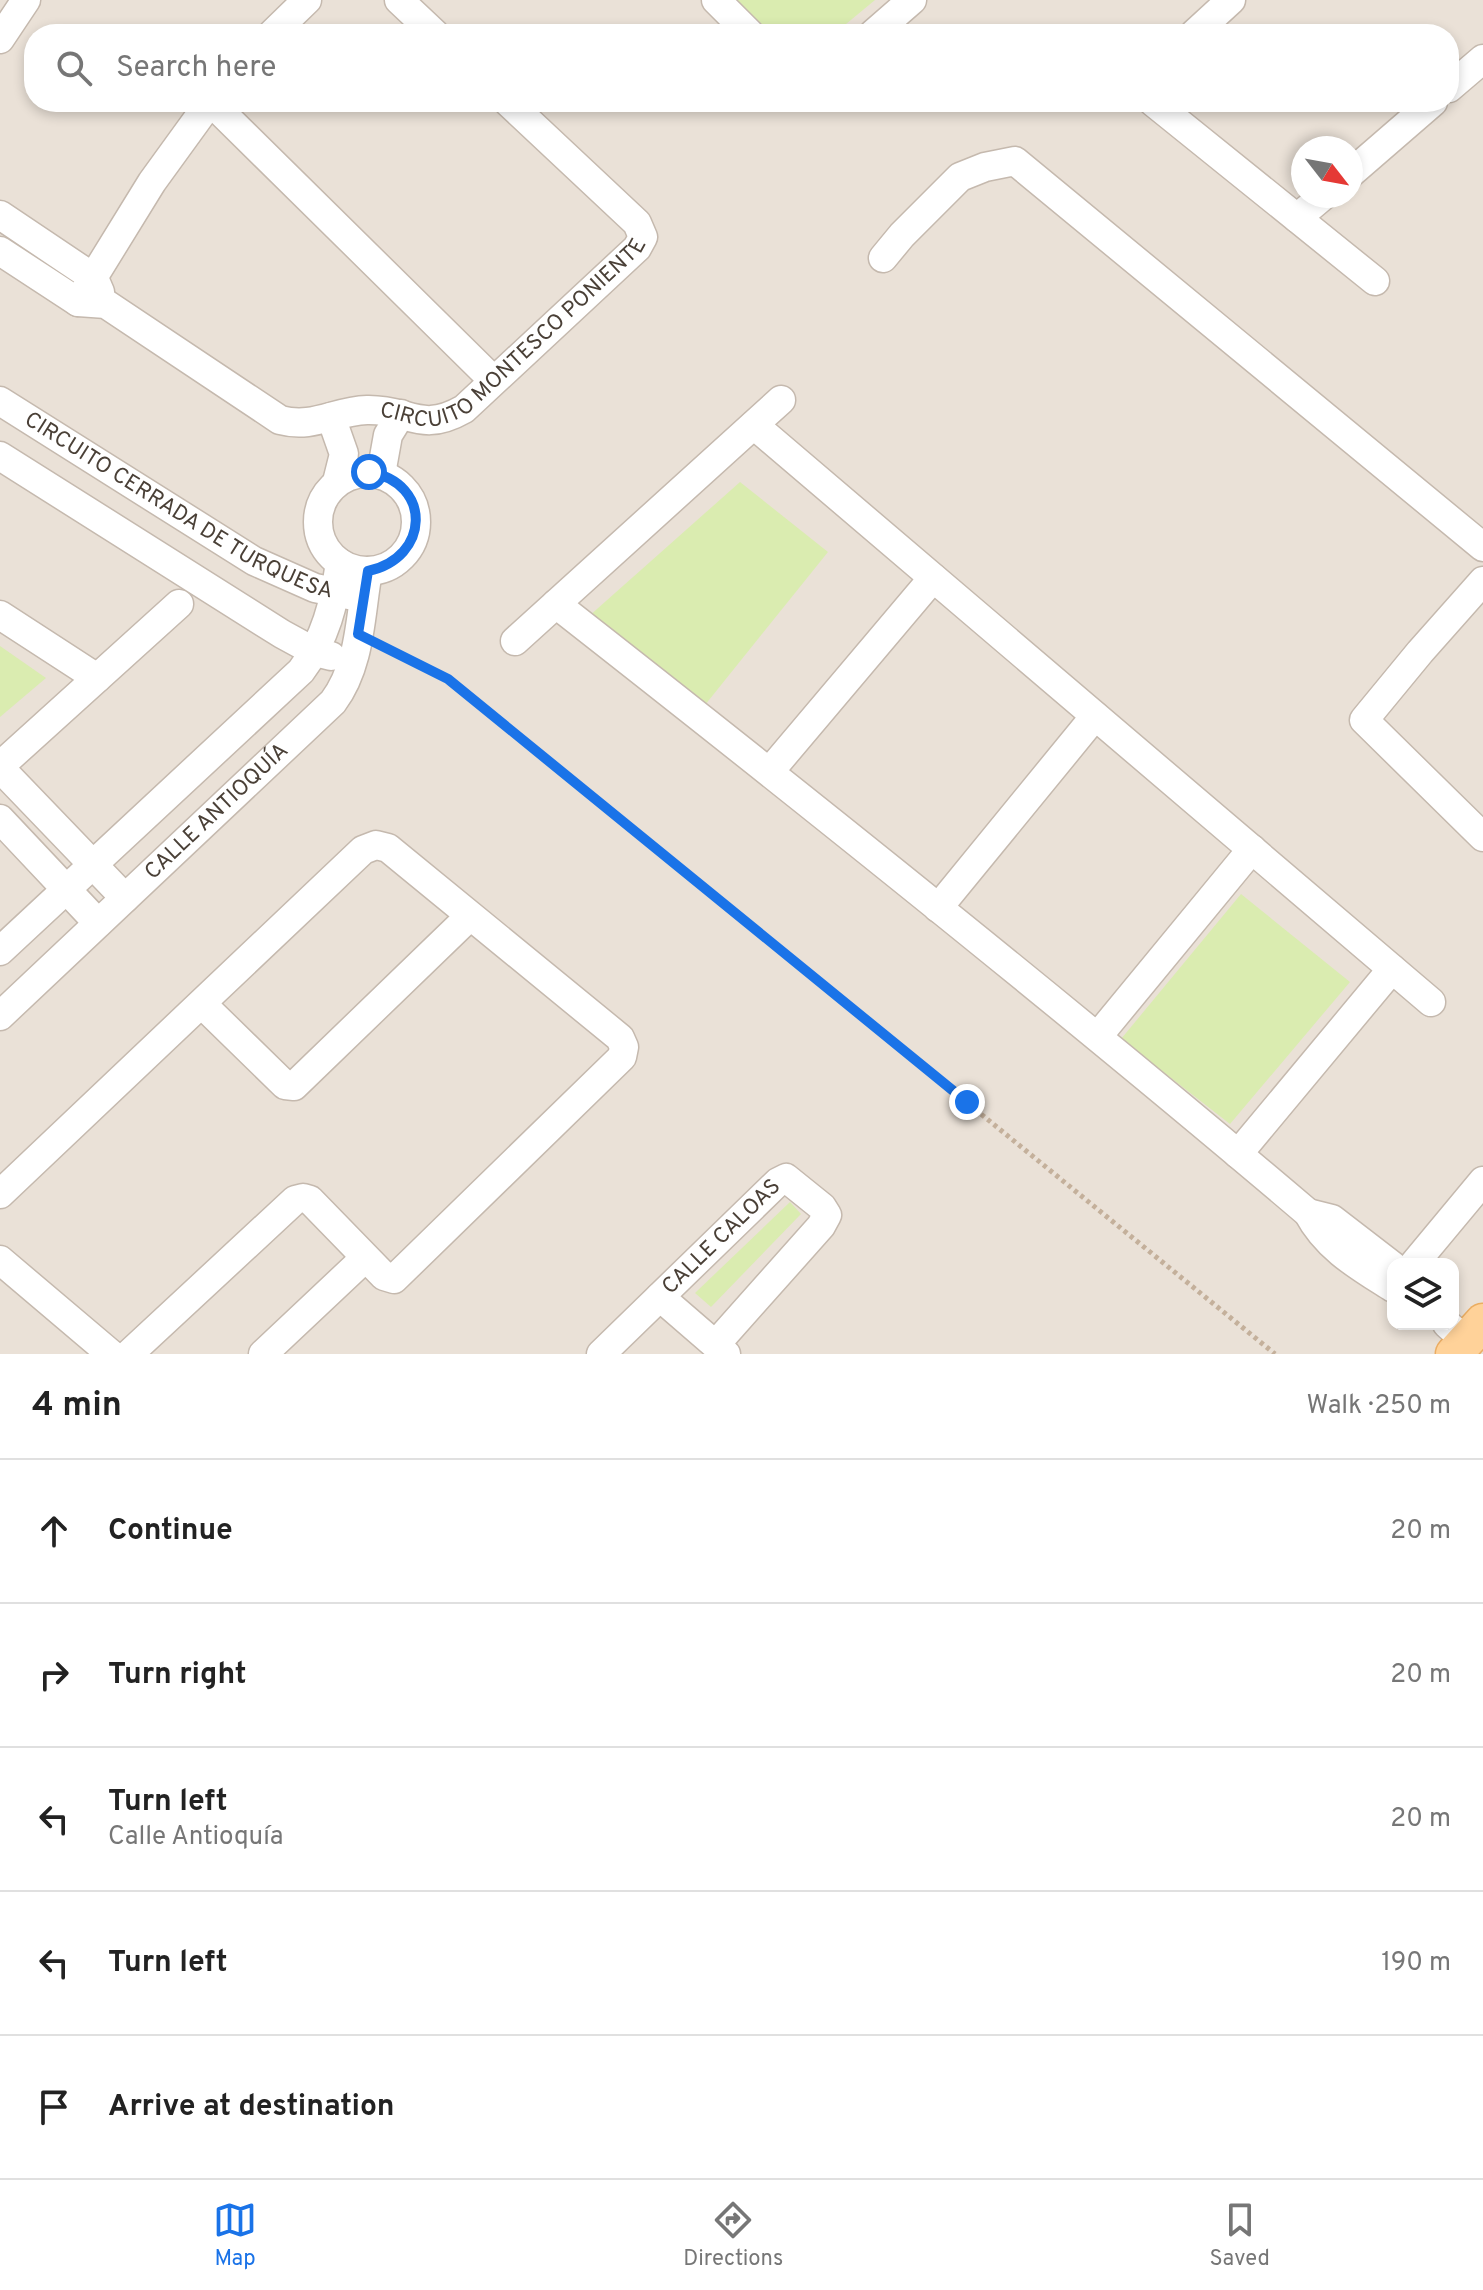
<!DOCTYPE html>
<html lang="en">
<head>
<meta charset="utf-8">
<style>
  :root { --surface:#fff; --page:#f2f2f2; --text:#222; --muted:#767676; --line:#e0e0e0; --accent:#1a73e8 }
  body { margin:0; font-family:Overpass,sans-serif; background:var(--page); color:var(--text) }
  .controls { position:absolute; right:24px; bottom:24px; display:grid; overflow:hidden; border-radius:16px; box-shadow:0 4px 12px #0003 }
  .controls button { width:72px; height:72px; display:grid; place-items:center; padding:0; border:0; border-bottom:2px solid var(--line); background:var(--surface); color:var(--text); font:40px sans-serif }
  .compass { position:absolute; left:1291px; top:136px; width:72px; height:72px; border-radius:50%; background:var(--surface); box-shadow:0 4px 12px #0003; rotate:121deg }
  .stop { position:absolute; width:24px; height:24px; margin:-18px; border:6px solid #1a73e8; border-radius:50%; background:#fff }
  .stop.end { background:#1a73e8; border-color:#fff; box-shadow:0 2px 8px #0008 }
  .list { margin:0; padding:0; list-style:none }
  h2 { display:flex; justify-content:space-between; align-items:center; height:104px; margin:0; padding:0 32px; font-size:34px }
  h2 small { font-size:26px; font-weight:400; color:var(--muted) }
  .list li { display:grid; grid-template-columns:52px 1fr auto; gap:24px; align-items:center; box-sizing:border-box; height:144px; padding:0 32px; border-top:2px solid var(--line) }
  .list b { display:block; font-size:30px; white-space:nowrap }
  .list p { margin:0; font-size:26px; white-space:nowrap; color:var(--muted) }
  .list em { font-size:26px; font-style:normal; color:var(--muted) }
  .icon { flex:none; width:44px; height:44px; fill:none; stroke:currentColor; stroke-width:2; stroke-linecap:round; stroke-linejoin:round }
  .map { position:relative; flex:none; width:1483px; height:1354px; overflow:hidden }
  .search { position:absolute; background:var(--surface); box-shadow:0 4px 12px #0003; left:24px; right:24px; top:24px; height:88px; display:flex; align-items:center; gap:20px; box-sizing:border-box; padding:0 28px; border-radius:32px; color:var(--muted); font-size:30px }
  .sheet { height:824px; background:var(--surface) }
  nav { display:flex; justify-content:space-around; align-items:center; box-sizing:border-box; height:112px; border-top:2px solid var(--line); background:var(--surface); font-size:22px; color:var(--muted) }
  nav a { display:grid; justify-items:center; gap:4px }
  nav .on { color:var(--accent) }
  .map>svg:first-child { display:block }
  .residential { fill:#eae1d7; fill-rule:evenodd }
  .green { fill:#daecb0 }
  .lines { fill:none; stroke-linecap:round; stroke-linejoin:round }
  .minor-casing { stroke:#c5b9ae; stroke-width:31 }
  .major-casing { stroke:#ebad62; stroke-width:39 }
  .path { stroke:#c4b09b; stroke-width:5; stroke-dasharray:4 4; stroke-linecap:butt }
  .minor { stroke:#fff; stroke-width:28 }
  .major { stroke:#ffd299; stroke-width:36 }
  .route { stroke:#1a73e8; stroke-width:10 }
  .labels { text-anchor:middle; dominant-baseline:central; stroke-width:6; stroke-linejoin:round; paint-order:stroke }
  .street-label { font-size:22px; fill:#4a4037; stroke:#fff }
</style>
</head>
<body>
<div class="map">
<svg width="1483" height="1354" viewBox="0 0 1483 1354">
  <rect width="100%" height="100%" fill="#f5f0e9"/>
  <path class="residential" d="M0,0H1483V1354H0ZM34,34H1449V102H34ZM1303,148H1351V196H1303ZM1393,1264H1453V1324H1393Z"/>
  <g class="green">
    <polygon points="730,0 875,0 834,34 764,34"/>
    <polygon points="740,482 828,552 705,705 588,617"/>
    <polygon points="0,646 46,678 0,717"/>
    <polygon points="1241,894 1350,982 1230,1124 1121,1039"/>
    <polygon points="790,1202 801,1214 711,1307 695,1293"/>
  </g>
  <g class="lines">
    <defs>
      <g id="minor">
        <polyline points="399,0 435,34"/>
        <polyline points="716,0 750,34"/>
        <polyline points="272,34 307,0"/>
        <polyline points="873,34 912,0"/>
        <polyline points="1194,34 1231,0"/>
        <polyline points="0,39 26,0"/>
        <polyline points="1449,88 1483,59"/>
        <polyline points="211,102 493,380"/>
        <polyline points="1153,102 1375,281"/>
        <polyline points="1351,173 1433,102"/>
        <polyline points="0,215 94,278 100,292"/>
        <polyline points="1297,218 1323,196"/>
        <path id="s1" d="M0,251L78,302L106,304L280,420C314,429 334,411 367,410C410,409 420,434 464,409L637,248L643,237L637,223L508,102"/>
        <polyline points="883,258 902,235 960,177 985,167 1015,161 1483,547"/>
        <polyline points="78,302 152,182 210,102"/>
        <path id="s2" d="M0,401L254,561L315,588L354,596"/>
        <polyline points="331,417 344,454 337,482"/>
        <polyline points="754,425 1431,1002"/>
        <polyline points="0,456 282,634 315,652 331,656"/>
        <circle cx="367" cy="522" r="49"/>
        <polyline points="381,474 388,435 401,414"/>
        <polyline points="1483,581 1420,652 1364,720 1483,837"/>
        <path d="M556,604C810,803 1062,1004 1308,1213C1327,1249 1360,1267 1393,1288"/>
        <polyline points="0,615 97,678"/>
        <polyline points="515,641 781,400"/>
        <polyline points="0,766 179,604"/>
        <polyline points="0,768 125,898"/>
        <polyline points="770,771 933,578"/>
        <polyline points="0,819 98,923"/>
        <polyline points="938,908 1095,716"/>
        <path d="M0,951L301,671C326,638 334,603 340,563"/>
        <polyline points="202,1004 285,1085 294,1086 470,916"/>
        <path id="s3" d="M0,1016L333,702C361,665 360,615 368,571"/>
        <polyline points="1098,1036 1252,849"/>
        <polyline points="1238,1154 1392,969"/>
        <polyline points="0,1194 363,850 376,845 388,848 620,1038 624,1047 622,1057 394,1279 384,1276 310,1200 303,1198 295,1200 129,1354"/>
        <polyline points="1308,1213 1332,1219 1393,1266"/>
        <polyline points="0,1260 111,1354"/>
        <polyline points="1414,1264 1483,1181"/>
        <polyline points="660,1297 726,1354"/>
        <polyline points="1447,1324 1466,1341"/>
        <polyline points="263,1354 365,1258"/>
        <path id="s4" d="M601,1354L778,1182L786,1178L822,1207L827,1215L821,1226L716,1344"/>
      </g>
      <polyline id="major" points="1454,1354 1483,1322"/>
    </defs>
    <use href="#minor" class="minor-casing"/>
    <use href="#major" class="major-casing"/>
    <polyline class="path" points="384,647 448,679 1275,1354"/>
    <use href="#minor" class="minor"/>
    <use href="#major" class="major"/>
  </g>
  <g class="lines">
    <path class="route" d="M369,472C433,483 430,558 368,571L358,634L448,679L967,1102"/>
  </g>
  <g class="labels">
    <g class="street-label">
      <text stroke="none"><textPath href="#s1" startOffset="598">CIRCUITO MONTESCO PONIENTE</textPath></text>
      <text stroke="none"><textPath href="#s2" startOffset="208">CIRCUITO CERRADA DE TURQUESA</textPath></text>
      <text stroke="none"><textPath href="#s3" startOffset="298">CALLE ANTIOQUÍA</textPath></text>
      <text stroke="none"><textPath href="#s4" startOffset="168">CALLE CALOAS</textPath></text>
    </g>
  </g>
</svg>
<div class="controls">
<button><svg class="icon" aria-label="layers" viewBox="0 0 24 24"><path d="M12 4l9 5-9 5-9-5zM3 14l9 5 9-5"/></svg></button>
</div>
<svg class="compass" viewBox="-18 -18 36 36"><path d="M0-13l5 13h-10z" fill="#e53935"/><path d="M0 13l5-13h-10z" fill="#767676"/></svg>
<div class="stop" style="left:369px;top:472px"></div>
<div class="stop end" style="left:967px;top:1102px"></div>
<div class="search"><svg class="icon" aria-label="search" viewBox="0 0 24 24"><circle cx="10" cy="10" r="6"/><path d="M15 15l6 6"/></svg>Search here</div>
</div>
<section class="sheet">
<h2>4 min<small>Walk · 250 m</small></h2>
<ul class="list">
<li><svg class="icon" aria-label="ahead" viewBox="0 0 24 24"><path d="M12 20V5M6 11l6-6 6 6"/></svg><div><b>Continue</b></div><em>20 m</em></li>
<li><svg class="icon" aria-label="right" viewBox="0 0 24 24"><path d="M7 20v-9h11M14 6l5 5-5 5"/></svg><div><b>Turn right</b></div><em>20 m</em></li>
<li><svg class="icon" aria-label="left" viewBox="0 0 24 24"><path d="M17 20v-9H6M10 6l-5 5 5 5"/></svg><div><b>Turn left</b><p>Calle Antioquía</p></div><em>20 m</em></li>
<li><svg class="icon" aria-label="left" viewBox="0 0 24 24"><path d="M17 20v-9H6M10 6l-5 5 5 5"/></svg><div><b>Turn left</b></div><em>190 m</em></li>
<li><svg class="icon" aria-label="arrive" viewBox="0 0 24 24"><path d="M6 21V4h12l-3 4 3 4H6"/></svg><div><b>Arrive at destination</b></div></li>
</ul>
</section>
<nav>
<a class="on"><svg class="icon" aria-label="map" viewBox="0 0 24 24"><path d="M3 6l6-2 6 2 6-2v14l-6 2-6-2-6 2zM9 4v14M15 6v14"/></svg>Map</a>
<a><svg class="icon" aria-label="directions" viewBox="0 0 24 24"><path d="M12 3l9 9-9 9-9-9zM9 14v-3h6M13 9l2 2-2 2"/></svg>Directions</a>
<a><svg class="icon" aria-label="saved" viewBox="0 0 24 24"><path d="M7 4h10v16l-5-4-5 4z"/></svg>Saved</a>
</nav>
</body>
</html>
